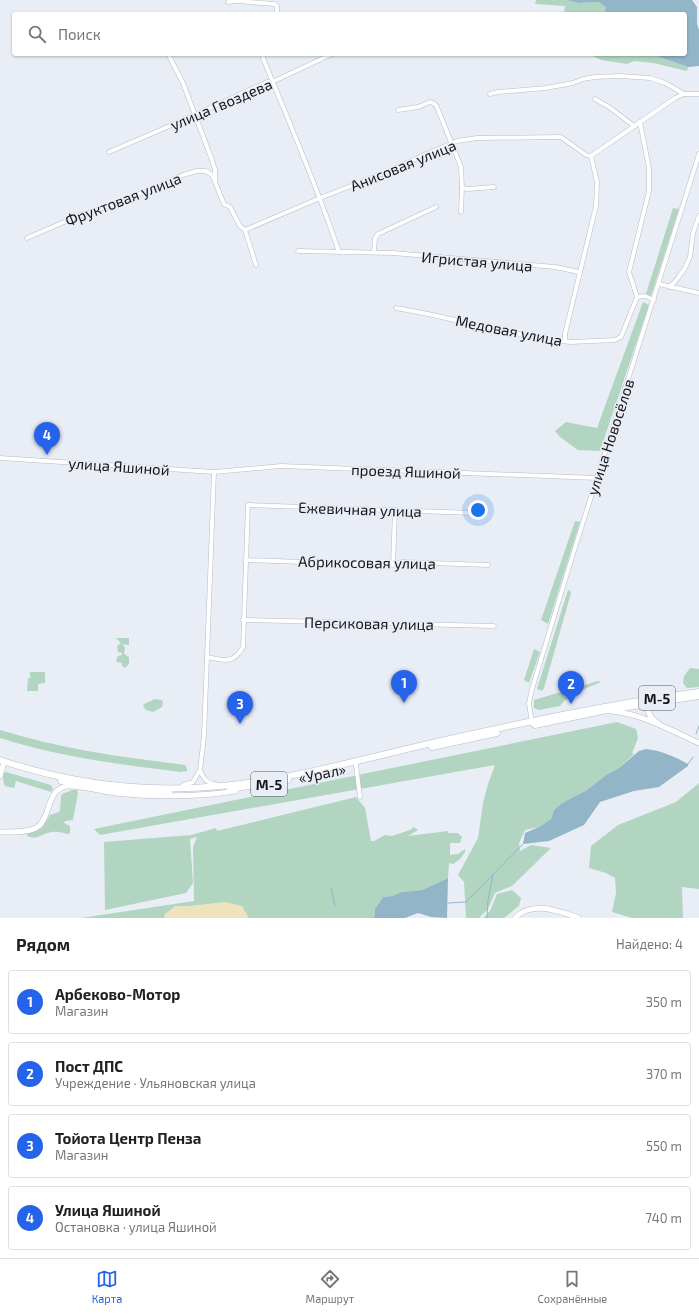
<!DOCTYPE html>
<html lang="ru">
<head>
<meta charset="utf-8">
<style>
  :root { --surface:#fff; --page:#f6f6f6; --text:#222; --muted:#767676; --line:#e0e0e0; --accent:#2563eb }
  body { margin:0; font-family:"Exo 2",sans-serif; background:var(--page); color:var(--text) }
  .you { position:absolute; left:478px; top:510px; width:14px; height:14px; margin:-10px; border:3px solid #fff; border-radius:50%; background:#1a73e8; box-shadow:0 0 0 6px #1a73e833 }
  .badge { display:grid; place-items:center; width:26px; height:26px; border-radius:50%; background:var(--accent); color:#fff; font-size:13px; font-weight:700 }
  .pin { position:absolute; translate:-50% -33px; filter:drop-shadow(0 1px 2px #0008) }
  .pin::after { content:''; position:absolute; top:21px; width:14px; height:12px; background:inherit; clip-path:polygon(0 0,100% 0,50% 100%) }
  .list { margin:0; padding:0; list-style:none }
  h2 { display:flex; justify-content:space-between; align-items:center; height:52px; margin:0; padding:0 16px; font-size:17px }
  h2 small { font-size:13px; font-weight:400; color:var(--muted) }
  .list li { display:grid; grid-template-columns:26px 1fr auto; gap:12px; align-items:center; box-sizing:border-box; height:64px; margin:0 8px 8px; padding:0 8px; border:1px solid var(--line); border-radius:4px }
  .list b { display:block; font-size:15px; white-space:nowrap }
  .list p { margin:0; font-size:13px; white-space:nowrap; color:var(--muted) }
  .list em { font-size:13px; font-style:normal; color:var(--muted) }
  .icon { flex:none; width:22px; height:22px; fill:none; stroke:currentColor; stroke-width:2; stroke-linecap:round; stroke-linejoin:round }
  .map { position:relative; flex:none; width:699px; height:918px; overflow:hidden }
  .search { position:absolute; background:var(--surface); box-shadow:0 1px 3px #0004; left:12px; right:12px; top:12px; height:44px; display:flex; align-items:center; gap:10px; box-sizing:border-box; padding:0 14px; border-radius:4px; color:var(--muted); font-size:15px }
  .sheet { height:340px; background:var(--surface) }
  nav { display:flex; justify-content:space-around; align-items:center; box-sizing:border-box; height:56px; border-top:1px solid var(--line); background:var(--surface); font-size:11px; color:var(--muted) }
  nav a { display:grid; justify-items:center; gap:2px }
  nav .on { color:var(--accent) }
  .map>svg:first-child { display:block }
  .green { fill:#b2d5c2 }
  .sand { fill:#ede4be }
  .water { fill:#92b6c8 }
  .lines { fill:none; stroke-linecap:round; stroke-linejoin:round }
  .stream { stroke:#92b6c8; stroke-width:1 }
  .minor-casing { stroke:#b7bbc3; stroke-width:5 }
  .major-casing { stroke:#b7bbc3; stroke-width:6 }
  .highway-casing { stroke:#b7bbc3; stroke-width:7 }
  .minor { stroke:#fff; stroke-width:4 }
  .major { stroke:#fff; stroke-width:5 }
  .highway { stroke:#fff; stroke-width:6 }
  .labels { text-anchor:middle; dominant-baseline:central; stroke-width:3; stroke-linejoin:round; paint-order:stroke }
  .shield { fill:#e9edf6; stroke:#54565b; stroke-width:1 }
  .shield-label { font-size:14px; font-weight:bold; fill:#141518 }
  .street-label { font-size:15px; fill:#141518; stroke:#e9edf6 }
</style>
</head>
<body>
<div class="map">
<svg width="699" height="918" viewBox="0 0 699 918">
  <rect width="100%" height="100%" fill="#e9edf6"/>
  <g class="green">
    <polygon points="536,0 567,0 579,3 598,2 606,7 604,14 564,14 565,6 535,4"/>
    <polygon points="589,54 613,54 615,56 654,55 688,67 687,71 653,63 634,61 627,64 601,60"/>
    <polygon points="673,208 679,209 651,296 646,294"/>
    <polygon points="643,302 649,305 600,451 578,450 560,437 555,431 566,422 597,428"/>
    <polygon points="575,521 580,522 548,624 541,620"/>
    <polygon points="568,590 570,591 571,593 544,688 542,691 537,689"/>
    <polygon points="116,638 129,638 129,645 122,644 125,647 124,654 129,657 129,664 125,668 122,666 122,663 117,662 116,660 118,656 122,655 122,653 118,652 117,646 121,643"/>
    <polygon points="534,649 540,652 529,683 524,680"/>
    <polygon points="690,668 699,669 699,687 687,688 683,683 684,676"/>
    <polygon points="30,672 45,672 45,683 38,684 38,691 27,691 28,678 31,678 31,677 30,676"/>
    <polygon points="598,681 601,682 577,692 574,697 565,700 560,706 539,710 534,708 534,700"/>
    <polygon points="155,699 162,700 163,703 162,707 153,712 146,710 143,706 144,704"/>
    <polygon points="617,722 636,729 638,738 632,753 634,754 619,768 606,775 587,790 562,803 554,810 551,819 539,827 525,830 519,843 520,851 531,845 551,848 512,886 495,893 488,909 479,918 466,918 464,882 458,875 478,838 483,803 488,784 495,765 100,835 94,829"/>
    <path d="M0,730C62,749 121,757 185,765L187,768V771L180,772C119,764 58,757 0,738Z"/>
    <polygon points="6,772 51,785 53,789 51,792 16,781 14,788 5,786 4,784 3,777 4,773"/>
    <polygon points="699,783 699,889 682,887 683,918 632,918 612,912 616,893 615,878 606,873 589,868 591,846 618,825 676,802"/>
    <path d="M72,790H77L78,793L73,820L65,821L64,823L70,826V833L68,834C63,833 57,831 52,832C43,833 37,841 27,836L28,832L42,828L50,815L59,812L60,810L61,796L62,794Z"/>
    <polygon points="356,797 365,808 371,841 374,841 385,835 392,836 410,830 414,827 418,830 408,836 448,831 448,833 458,833 462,837 460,843 450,843 450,855 458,854 465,849 465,852 460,859 453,864 449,863 448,878 422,890 402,892 392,896 383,897 375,909 374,918 81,918 194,901 193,847 197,837 190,839 193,883 186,893 105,910 104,842 191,835 216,828 217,831"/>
    <polygon points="512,890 521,898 519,906 504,918 483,918 490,911 497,894"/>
  </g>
  <polygon class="sand" points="225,902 242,906 249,918 164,918 165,914 175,906 189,906"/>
  <g class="water">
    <polygon points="567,0 692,0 697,7 697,24 699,30 699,66 688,67 654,55 614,56 613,54 685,54 685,14 604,14 606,7 598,2 579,3"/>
    <path d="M646,749C659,750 676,757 688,764V766L659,787L634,791L600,802L584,825L549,841L523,844L525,833L539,827L551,819L554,810L562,803L587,790L606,775L619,768L639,751Z"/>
    <polygon points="448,878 447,918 431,917 418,913 405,918 374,918 375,909 383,897 392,896 402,892 422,890"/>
  </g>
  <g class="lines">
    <g class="stream">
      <polyline points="696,734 699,726"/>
      <polyline points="688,764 693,757"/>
      <polyline points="331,888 335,906"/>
      <polyline points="448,903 466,902 523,844"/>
      <polyline points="487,918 488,900 493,875"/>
    </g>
    <defs>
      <g id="minor">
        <polyline points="228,2 237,1 274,4 277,6 277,14"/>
        <polyline points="168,54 183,83 212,160 215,170 215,182 224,204 230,207 240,226 245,230 256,265"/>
        <path d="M264,54L263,58C289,122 317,186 339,252"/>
        <polyline points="490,94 498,92 546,88 573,83 583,79 595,77 620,76 650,78 665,83 684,94"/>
        <polyline points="595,99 609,107 634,126"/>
        <polyline points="398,110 418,107 430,102 435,104 437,107 461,167 462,188 461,212"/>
        <polyline points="109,152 195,115 267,82 272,82 332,54"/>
        <polyline points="591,156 675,98 684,94 699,94"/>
        <polyline points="462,188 468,189 494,187"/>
        <polyline points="245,230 320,198 387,172 426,154 457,141 477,138 561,137 586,155 591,156"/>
        <polyline points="27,238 78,216 121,202 183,175 197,171 206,171 212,175 214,179"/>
        <polyline points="298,251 393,253 520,264 555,267 579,272"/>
        <polyline points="374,252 375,238 378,234 436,207"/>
        <polyline points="659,284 699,293"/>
        <polyline points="670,287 678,278 685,268 690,257 693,233 699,216"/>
        <polyline points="637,297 645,296 654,300"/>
        <polyline points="396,308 428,314 477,325 549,340 571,342 615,340 621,337 637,297 629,272 649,191 649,168 640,122"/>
        <polyline points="565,341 565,334 596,206 597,182 591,156"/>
        <polyline points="0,458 214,472 281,466 597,478"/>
        <polyline points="245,560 388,565 403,562 488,565"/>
        <polyline points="393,565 395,510"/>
        <polyline points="243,620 494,626"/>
        <path d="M207,657C223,660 233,665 243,647L248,505L473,513"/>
        <polyline points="532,724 529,703 532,689 573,554 699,154"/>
        <polyline points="356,765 360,797"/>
        <path d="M200,770C203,778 207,784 216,784"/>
        <polyline points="183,785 193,782 200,770 204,736 214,472"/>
      </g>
      <g id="major">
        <path d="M650,702C646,712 649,717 658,723"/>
        <path d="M611,711C640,713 672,731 699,743"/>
        <polyline points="0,776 4,762"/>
        <path d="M0,832C11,832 26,833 36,828C52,818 45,790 67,786C79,785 102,791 115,793C155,797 197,797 236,791"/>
        <path d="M515,918C532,900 558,911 579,918"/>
      </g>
      <g id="highway">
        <polyline points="535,725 602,711 699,696"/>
        <polyline points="432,747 497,733"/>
        <path d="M0,760C71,784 148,793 222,786C293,779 363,759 432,743C521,723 609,704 699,692"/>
        <polyline points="61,781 116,789 169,792"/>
        <polyline points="230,789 288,780"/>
      </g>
    </defs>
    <use href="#minor" class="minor-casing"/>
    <use href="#major" class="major-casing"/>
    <use href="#highway" class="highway-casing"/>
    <use href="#minor" class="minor"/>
    <use href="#major" class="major"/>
    <use href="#highway" class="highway"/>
  </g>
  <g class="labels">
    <g class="shield">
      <rect x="639" y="686" width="36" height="24" rx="3"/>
      <rect x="251" y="772" width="36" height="24" rx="3"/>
    </g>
    <g class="shield-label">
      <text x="657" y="698">М-5</text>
      <text x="269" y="784">М-5</text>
    </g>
    <g class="street-label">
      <text transform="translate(221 104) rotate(-23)">улица Гвоздева</text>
      <text transform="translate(403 165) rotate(-22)">Анисовая улица</text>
      <text transform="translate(123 199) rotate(-21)">Фруктовая улица</text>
      <text transform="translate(477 261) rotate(5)">Игристая улица</text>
      <text transform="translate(509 330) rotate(11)">Медовая улица</text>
      <text transform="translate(610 437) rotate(-72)">улица Новосёлов</text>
      <text transform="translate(119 466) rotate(4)">улица Яшиной</text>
      <text transform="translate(406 471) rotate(2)">проезд Яшиной</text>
      <text transform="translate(360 509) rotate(2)">Ежевичная улица</text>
      <text transform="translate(367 562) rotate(1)">Абрикосовая улица</text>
      <text transform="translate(369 623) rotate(1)">Персиковая улица</text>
      <text transform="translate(322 773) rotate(-12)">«Урал»</text>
    </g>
  </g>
</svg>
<div class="you"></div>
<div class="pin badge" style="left:404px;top:703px">1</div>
<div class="pin badge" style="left:571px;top:704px">2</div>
<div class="pin badge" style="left:240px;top:724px">3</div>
<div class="pin badge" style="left:47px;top:455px">4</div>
<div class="search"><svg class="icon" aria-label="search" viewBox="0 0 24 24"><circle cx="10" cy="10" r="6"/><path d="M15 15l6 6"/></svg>Поиск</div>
</div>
<section class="sheet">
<h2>Рядом<small>Найдено: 4</small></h2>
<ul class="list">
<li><span class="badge">1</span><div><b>Арбеково-Мотор</b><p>Магазин</p></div><em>350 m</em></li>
<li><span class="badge">2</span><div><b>Пост ДПС</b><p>Учреждение · Ульяновская улица</p></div><em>370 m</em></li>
<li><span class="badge">3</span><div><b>Тойота Центр Пенза</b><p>Магазин</p></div><em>550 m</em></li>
<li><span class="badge">4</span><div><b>Улица Яшиной</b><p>Остановка · улица Яшиной</p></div><em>740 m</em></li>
</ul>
</section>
<nav>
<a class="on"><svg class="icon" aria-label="map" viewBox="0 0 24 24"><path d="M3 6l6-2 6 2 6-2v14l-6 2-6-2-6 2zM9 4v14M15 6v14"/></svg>Карта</a>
<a><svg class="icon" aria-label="directions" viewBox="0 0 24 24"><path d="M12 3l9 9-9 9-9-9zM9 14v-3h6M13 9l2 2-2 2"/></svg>Маршрут</a>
<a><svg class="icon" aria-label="saved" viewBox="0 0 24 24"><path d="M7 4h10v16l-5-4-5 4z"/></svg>Сохранённые</a>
</nav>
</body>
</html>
